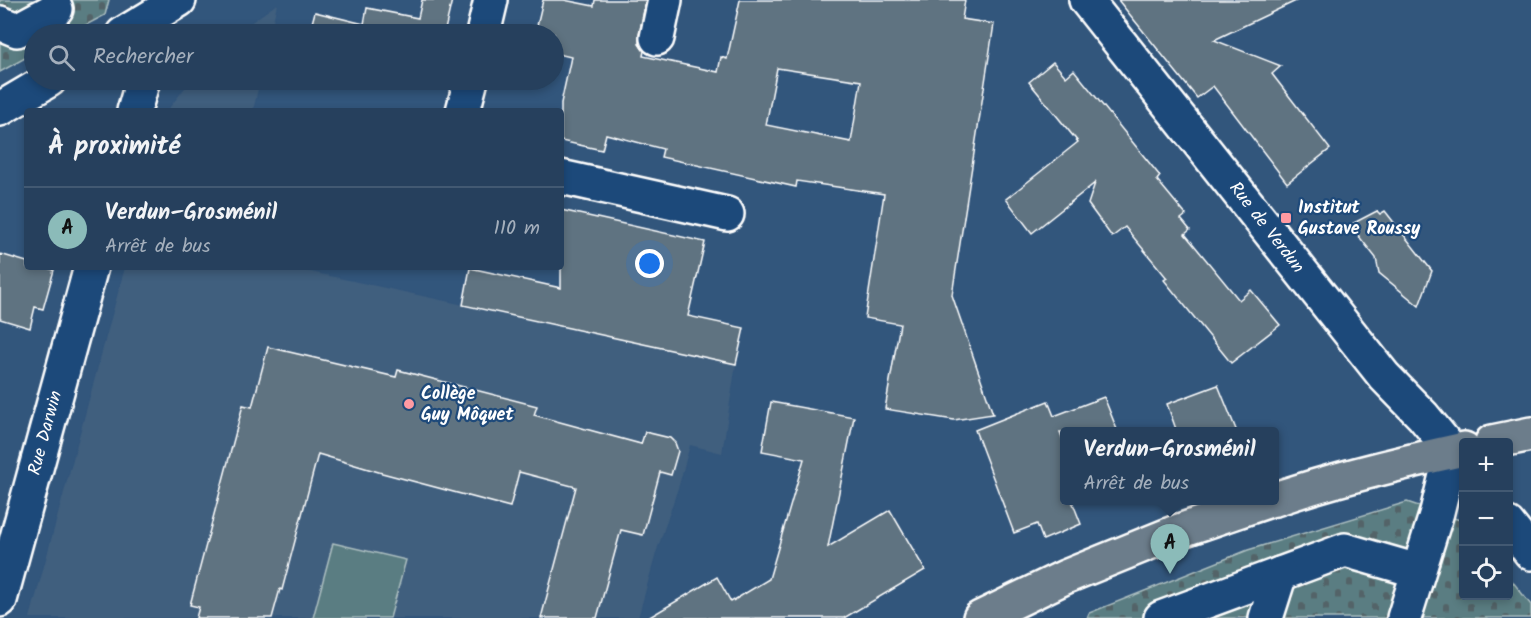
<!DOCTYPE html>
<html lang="fr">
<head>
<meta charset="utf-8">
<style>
  :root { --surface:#26405d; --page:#2e4763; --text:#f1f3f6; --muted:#a4afbc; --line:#425972; --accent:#8bbbb9 }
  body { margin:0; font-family:Kalam,sans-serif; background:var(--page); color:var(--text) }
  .controls { position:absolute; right:18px; bottom:18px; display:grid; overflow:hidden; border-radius:6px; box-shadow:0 3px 9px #0003 }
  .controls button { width:54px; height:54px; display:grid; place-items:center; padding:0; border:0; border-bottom:2px solid var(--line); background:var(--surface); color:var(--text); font:30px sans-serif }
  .you { position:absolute; left:650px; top:264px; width:21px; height:21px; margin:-15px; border:4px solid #fff; border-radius:50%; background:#1a73e8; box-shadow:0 0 0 9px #1a73e833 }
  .badge { display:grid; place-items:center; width:39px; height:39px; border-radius:50%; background:var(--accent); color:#111; font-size:20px; font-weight:700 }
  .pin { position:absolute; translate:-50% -50px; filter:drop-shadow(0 2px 3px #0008) }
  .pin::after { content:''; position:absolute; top:32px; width:21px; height:18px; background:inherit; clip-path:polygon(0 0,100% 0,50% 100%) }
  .popup { position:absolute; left:1060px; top:427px; width:219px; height:78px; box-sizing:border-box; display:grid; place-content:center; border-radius:6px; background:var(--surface); filter:drop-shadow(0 2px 4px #0005); font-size:20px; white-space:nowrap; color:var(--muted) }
  .popup b { font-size:22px; color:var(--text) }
  .popup::after { content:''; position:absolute; left:50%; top:100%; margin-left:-12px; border:12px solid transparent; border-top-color:var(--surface) }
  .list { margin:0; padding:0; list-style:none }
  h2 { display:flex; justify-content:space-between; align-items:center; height:78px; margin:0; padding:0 24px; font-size:26px }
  h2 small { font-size:20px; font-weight:400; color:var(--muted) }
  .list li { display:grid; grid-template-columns:39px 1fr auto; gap:18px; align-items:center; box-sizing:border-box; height:84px; padding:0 24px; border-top:2px solid var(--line) }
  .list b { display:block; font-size:22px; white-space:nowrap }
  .list p { margin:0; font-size:20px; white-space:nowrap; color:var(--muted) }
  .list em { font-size:20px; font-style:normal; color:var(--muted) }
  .icon { flex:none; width:33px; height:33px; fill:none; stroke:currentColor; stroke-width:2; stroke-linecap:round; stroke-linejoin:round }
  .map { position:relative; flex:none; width:1531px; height:618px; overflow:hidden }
  .search { position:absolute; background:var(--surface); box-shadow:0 3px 9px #0003; left:24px; top:24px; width:540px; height:66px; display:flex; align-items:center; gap:15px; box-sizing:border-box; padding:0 21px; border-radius:33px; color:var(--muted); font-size:22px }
  .panel { position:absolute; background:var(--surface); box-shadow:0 3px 9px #0003; left:24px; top:108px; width:540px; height:162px; border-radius:6px }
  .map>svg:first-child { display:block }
  .built { fill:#405f7e }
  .cemetery { fill:url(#cemetery-stones); stroke:#acbec0; stroke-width:1.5 }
  .pitch { fill:#5a7d82; stroke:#acbec0; stroke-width:1.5 }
  .building { fill:#5f7381; stroke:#fff; stroke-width:1.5; fill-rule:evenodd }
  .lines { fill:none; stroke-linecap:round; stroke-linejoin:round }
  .minor-casing { stroke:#fff; stroke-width:38 }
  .major-casing { stroke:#fff; stroke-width:38 }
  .minor { stroke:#1f4a7a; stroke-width:33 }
  .major { stroke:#6c7d8b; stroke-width:33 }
  .poi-dot { fill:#ff9aa2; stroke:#1f4a7a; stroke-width:2 }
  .labels { text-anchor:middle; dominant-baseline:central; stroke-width:4.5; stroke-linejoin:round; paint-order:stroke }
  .poi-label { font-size:18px; font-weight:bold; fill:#fff; stroke:#1f4a7a; text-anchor:start }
  .street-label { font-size:18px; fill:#fff; stroke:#1f4a7a }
</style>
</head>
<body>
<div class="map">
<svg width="1531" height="618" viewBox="0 0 1531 618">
  <defs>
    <pattern id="cemetery-stones" width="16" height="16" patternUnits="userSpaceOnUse" patternTransform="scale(1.5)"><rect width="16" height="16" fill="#5a7d82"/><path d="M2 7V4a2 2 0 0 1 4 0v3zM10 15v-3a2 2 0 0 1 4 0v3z" fill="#536467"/></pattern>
  </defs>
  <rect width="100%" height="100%" fill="#32567c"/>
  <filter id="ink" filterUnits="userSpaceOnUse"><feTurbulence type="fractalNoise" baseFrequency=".0167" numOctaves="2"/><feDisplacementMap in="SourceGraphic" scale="12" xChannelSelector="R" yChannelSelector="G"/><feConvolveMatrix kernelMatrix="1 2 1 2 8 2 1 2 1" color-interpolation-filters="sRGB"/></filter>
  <g filter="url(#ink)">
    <g class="built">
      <polygon points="277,4 270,34 235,34"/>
      <polygon points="191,80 260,80 253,111 167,111"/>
      <polygon points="125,267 288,267 736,364 722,453 690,445 679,485 656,553 638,618 30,618"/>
    </g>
    <g class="cemetery">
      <polygon points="0,0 109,0 105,15 69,34 34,34 34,53 0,72"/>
      <polygon points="1407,502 1463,521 1464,596 1508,596 1509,577 1531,605 1531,618 1087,618 1089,613 1248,550"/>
    </g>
    <polygon class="pitch" points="333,543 406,560 390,618 313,618"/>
    <g class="building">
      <polygon points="422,0 452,0 444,34 309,34 315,12 364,24 367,8 418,18"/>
      <path d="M543,0H564L594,6L595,0H646L639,35V44L644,51L643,56L718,72L721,57L727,59L740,0H965L962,19L994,24L952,295L993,414L954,420L885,409L900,324L865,318L884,194L797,181L796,187L661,157L663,149L606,134L602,150L561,141V103L571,57L554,53V34H535ZM777,68L861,81L851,142L766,125Z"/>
      <polygon points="1118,0 1298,0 1214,40 1281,66 1272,74 1330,149 1287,183 1213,86 1197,98"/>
      <polygon points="1053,62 1066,77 1074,70 1160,176 1157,180 1186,215 1181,219 1190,230 1185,234 1239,300 1251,290 1280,325 1231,363 1164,280 1167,278 1125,227 1112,237 1088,204 1095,183 1032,233 1006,199 1078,142 1029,82"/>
      <polygon points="390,80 433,80 431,88"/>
      <polygon points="561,210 705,242 688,316 744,328 736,364 463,305 470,268 561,288"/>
      <polygon points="1377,211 1380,214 1385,211 1432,271 1419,306 1379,273 1376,258 1350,225"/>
      <polygon points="0,254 27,262 27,267 44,267 54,270 43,309 35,307 30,328 0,319"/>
      <polygon points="268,347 396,377 398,370 537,406 534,415 641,444 645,432 670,438 675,443 678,451 671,475 660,472 643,535 621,530 597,618 541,618 576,487 519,472 510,507 382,473 318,454 282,590 280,589 272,618 196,618 199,607 190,605 243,405 252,407"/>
      <polygon points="1218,385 1237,432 1177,432 1167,404"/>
      <polygon points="1104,397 1118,432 1060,432 1065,445 1065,501 1072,501 1081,524 1043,540 1037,524 1014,533 975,430 1048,401 1054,416"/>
      <polygon points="771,402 854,417 828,547 890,510 925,570 844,618 648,618 717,577 731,602 769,579 804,459 762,451"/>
    </g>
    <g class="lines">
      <defs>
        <g id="minor">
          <polyline points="1086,0 1384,376 1423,416 1464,466"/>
          <polyline points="0,23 17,30 56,9"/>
          <polyline points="123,34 179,0"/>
          <polyline points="483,34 491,0"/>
          <polyline points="657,38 665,0"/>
          <polyline points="0,109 49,80"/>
          <polyline points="134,111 143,80"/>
          <polyline points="463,111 471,80"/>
          <polyline points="561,177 727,214"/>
          <polyline points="1508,524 1531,553"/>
          <polyline points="0,600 91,267"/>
          <polyline points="1161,618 1345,550 1418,571"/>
          <polyline points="1266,618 1280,574"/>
          <polyline points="1404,618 1437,512 1452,451"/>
        </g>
        <g id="major">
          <polyline points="1492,442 1531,434"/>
          <path d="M1275,499C1337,478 1400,463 1464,449"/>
          <polyline points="980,618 1065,577 1176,532 1270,500"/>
        </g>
      </defs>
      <use href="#minor" class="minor-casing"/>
      <use href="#major" class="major-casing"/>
      <use href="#minor" class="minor"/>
      <use href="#major" class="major"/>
    </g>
  </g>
  <g class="poi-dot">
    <rect x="1280" y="212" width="12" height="12" rx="3"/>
    <circle cx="409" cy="404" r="6"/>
  </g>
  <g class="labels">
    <g class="poi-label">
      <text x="1298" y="208">Institut<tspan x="1298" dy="21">Gustave Roussy</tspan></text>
      <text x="421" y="394">Collège<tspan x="421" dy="21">Guy Môquet</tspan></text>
    </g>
    <g class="street-label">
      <text transform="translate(1266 228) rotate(52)">Rue de Verdun</text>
      <text transform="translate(46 433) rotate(-75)">Rue Darwin</text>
    </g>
  </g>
</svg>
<div class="controls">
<button>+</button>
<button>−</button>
<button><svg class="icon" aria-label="locate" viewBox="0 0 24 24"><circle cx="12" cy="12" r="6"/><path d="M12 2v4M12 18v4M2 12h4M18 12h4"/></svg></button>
</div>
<div class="you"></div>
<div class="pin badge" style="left:1170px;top:574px">A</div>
<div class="popup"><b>Verdun–Grosménil</b>Arrêt de bus</div>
<div class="search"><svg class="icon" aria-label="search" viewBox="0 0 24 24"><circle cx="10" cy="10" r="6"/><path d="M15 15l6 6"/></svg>Rechercher</div>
<section class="panel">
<h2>À proximité<small></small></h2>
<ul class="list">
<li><span class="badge">A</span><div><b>Verdun–Grosménil</b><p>Arrêt de bus</p></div><em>110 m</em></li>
</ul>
</section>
</div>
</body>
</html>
